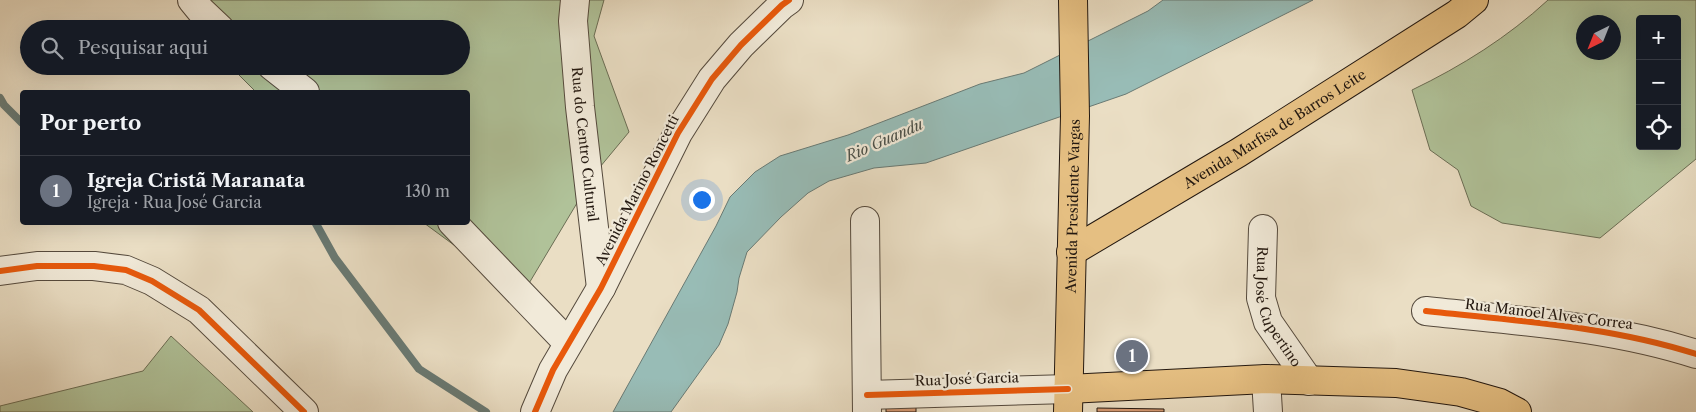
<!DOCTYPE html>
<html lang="pt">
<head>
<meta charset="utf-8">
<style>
  :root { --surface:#171b24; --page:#242831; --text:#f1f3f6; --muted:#9ea1a6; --line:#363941; --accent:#7c3aed }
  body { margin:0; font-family:"Libre Caslon Text",serif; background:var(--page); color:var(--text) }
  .controls { position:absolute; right:15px; top:15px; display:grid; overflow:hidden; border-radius:5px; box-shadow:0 5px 20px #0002 }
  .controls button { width:45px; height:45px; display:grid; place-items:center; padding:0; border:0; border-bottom:1px solid var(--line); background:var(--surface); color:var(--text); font:25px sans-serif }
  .compass { position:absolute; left:1576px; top:15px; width:45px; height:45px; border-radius:50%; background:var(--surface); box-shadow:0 5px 20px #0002; rotate:223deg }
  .you { position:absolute; left:701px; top:199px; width:18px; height:18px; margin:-12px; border:4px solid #fff; border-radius:50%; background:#1a73e8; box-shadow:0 0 0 8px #1a73e833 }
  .badge { display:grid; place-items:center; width:32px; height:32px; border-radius:50%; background:var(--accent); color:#fff; font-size:16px; font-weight:700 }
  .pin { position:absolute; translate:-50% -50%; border:2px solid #fff; box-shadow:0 1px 5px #0006 }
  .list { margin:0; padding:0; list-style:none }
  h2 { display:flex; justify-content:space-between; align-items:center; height:65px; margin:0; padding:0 20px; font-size:21px }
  h2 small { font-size:16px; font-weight:400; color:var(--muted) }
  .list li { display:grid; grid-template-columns:32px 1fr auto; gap:15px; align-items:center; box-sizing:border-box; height:70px; padding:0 20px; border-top:1px solid var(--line) }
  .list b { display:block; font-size:19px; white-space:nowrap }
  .list p { margin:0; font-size:16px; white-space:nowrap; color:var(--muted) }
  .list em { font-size:16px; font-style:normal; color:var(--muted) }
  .icon { flex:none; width:28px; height:28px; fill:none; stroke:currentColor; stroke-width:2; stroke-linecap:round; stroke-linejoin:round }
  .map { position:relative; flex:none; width:1696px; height:412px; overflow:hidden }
  .search { position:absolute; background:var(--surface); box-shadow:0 5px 20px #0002; left:20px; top:20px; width:450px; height:55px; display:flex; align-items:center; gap:12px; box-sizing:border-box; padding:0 18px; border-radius:28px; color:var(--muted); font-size:19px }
  .panel { position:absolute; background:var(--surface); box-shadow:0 5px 20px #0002; left:20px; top:90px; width:450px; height:135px; border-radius:5px }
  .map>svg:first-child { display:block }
  .green { fill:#b0c299; stroke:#6a6d54; fill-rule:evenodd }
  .water { fill:#98bcb6; stroke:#697a74 }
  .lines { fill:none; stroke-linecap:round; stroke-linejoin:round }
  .stream { stroke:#697a74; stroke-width:8 }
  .building { fill:#d69a73; stroke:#231810 }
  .minor-casing { stroke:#554a3d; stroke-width:30 }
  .major-casing { stroke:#231810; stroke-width:30 }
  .minor { stroke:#f1ead9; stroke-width:28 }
  .major { stroke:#e5bf82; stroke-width:28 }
  .cycleway-casing { stroke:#f1ead9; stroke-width:9 }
  .cycleway { stroke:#e8590c; stroke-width:6 }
  .labels { text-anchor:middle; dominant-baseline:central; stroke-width:4.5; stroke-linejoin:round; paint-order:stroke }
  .street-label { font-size:14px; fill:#231810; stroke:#f1ead9 }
  .water-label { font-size:15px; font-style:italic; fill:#4c514a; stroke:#f1ead9 }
</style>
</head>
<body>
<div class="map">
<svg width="1696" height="412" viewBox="0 0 1696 412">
  <rect width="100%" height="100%" fill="#eadec4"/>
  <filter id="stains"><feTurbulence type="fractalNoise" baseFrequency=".004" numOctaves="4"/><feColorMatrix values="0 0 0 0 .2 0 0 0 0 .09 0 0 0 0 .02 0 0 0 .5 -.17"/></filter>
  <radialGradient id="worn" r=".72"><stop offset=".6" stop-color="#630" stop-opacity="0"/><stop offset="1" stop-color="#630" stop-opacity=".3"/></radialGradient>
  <g class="green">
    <polygon points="181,0 604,0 594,36 629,132 595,173 522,295 424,223 468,222 468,92 256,92 230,66 461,66 461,29 197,29"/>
    <path d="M1548,0H1696V159L1600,238L1502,223L1471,206L1458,170L1430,150L1412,90C1462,66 1508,37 1548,0ZM1640,19H1677V146H1640ZM1584,22H1614V52H1584Z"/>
    <polygon points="171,336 253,412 0,412 0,406 143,371"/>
  </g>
  <polygon class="water" points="1163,0 1313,0 1126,94 926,163 874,168 829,181 808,193 781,217 747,252 739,278 737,292 728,324 719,345 671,412 613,412 716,226 730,197 755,172 780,156 848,135 980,84 1024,73 1148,11"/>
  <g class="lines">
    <g class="stream">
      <polyline points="0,98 4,105 22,123"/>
      <polyline points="315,222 335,258 419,369 486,412"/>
    </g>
  </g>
  <g class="building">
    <polygon points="886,406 916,407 916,412 886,412"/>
    <polygon points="1097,408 1164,409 1164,412 1097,412"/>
  </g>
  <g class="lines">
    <defs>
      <g id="minor">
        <polyline points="192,0 201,11 220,29"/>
        <path id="s1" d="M575,0L573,21L580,107L601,288"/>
        <polyline points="272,66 305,92"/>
        <polyline points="865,221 867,412"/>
        <polyline points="452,222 568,343"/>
        <path id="s2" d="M1263,229L1261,298L1268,322L1309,381"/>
        <polyline points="0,271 37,266 94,266 126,270 152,281 199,310 304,412"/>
        <path d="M1426,311C1517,321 1609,326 1696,354"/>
        <polyline points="1266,379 1268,412"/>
        <polyline points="867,395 1068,389"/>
        <polyline points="535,412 553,370 601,288 678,133 712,79 741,45 782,5 789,0"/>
      </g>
      <g id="major">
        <path id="s3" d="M1071,252L1238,153L1457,14L1474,0"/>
        <polyline points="1068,389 1266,379 1396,383 1461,392 1500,403 1517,412"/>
        <path id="s4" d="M1068,412L1075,116L1073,0"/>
      </g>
    </defs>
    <use href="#minor" class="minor-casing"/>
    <use href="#major" class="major-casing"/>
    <use href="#minor" class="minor"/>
    <use href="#major" class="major"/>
    <defs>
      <g id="cycleway">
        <polyline points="0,271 37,266 94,266 126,270 152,281 199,310 304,412"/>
        <path d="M1426,311C1517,321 1609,326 1696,354"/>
        <polyline points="867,395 1068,389"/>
        <polyline points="535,412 553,370 601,288 678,133 712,79 741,45 782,5 789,0"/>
      </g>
    </defs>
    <use href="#cycleway" class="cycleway-casing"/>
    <use href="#cycleway" class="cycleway"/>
  </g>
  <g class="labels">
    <g class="street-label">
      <text stroke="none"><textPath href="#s3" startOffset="238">Avenida Marfisa de Barros Leite</textPath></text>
      <text stroke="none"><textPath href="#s1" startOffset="145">Rua do Centro Cultural</textPath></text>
      <text transform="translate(637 190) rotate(-63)">Avenida Marino Roncetti</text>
      <text stroke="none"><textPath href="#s4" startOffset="206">Avenida Presidente Vargas</textPath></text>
      <text stroke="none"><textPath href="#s2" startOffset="82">Rua José Cupertino</textPath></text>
      <text transform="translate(1549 314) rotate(7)">Rua Manoel Alves Correa</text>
      <text transform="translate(967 379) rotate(-2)">Rua José Garcia</text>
    </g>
    <g class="water-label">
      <text transform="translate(884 140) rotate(-24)">Rio Guandu</text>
    </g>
  </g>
  <rect width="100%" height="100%" filter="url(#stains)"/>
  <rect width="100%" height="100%" fill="url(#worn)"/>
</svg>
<div class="controls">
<button>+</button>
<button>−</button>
<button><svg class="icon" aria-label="locate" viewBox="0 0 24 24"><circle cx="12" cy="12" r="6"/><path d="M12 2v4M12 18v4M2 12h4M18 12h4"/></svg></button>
</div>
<svg class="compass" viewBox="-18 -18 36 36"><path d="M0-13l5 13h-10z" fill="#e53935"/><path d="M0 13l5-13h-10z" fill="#9ea1a6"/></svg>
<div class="you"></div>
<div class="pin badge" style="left:1132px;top:356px;background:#6b7280">1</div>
<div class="search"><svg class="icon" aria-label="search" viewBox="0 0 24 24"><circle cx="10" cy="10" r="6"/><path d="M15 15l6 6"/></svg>Pesquisar aqui</div>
<section class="panel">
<h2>Por perto<small></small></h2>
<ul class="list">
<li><span class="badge" style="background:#6b7280">1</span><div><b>Igreja Cristã Maranata</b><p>Igreja · Rua José Garcia</p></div><em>130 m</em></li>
</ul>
</section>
</div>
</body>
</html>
